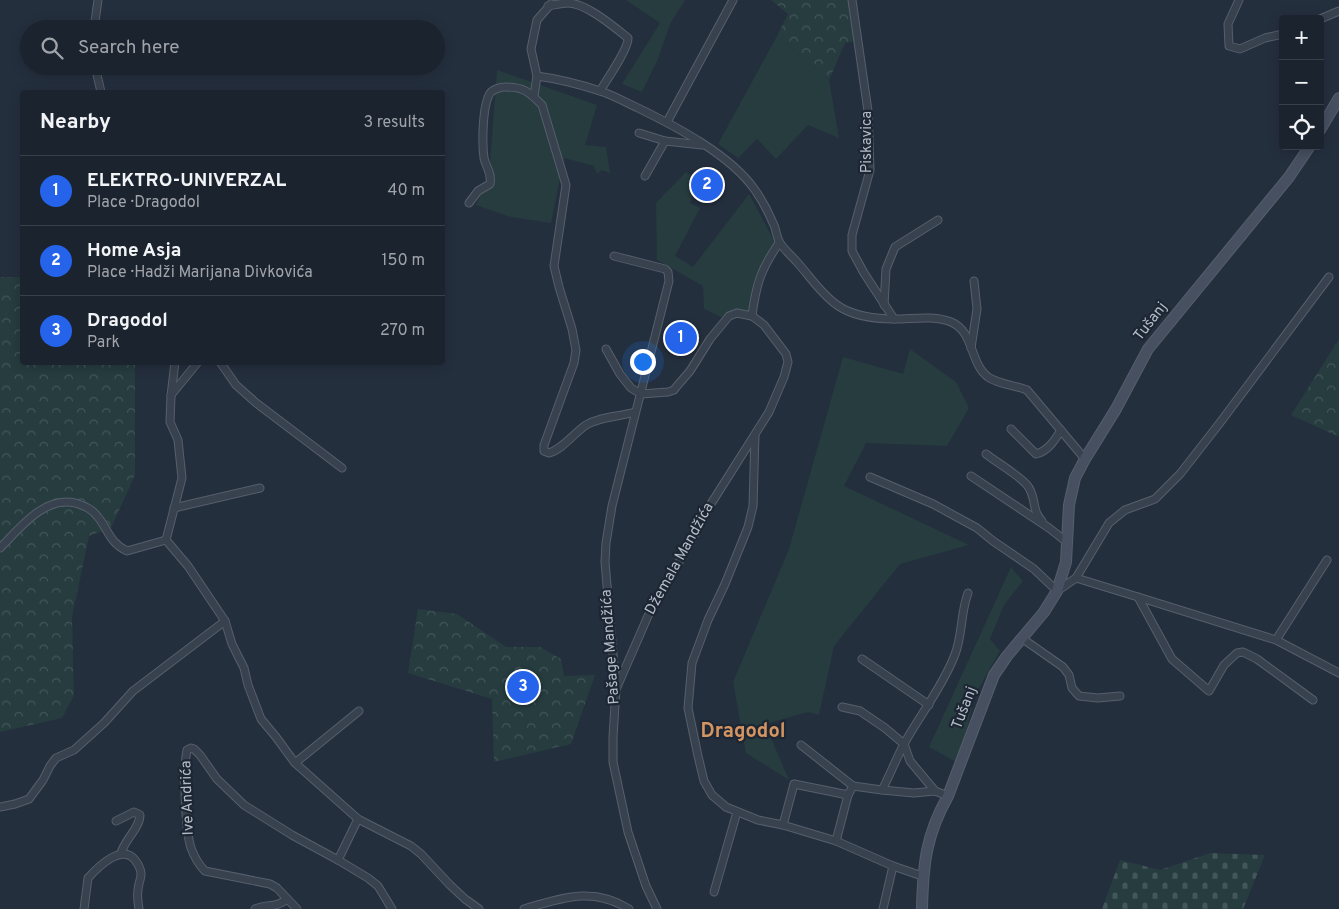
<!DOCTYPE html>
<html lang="en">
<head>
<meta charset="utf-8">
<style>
  :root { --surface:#1b232e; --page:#282f3a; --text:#f1f3f6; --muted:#a0a4aa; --line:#39404a; --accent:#2563eb }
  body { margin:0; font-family:Overpass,sans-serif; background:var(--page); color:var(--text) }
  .controls { position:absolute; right:15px; top:15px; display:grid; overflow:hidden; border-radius:5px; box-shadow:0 2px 12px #0003 }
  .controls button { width:45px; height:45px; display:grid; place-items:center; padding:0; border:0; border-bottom:1px solid var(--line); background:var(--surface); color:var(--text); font:25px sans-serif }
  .you { position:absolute; left:642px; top:361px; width:18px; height:18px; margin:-12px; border:4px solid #fff; border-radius:50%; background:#1a73e8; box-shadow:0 0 0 8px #1a73e833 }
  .badge { display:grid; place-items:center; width:32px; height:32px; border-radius:50%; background:var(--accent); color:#fff; font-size:16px; font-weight:700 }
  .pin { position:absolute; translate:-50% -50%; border:2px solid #fff; box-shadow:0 1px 5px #0006 }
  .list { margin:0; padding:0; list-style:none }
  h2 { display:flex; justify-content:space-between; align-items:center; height:65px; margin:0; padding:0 20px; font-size:21px }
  h2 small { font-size:16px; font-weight:400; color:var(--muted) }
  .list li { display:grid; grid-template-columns:32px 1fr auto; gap:15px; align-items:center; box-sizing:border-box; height:70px; padding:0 20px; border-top:1px solid var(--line) }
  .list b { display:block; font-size:19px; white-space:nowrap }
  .list p { margin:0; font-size:16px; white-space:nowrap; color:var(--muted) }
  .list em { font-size:16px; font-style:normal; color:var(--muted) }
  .icon { flex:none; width:28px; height:28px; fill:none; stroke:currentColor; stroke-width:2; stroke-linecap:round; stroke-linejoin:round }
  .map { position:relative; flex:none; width:1339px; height:909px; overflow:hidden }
  .search { position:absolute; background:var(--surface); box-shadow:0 2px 12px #0003; left:20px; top:20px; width:425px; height:55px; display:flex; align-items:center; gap:12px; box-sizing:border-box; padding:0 18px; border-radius:28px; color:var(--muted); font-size:19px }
  .panel { position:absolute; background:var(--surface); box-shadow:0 2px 12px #0003; left:20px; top:90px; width:425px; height:275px; border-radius:5px }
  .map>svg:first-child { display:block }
  .grass { fill:#263c3f }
  .forest { fill:url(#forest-crowns) }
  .cemetery { fill:url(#cemetery-stones) }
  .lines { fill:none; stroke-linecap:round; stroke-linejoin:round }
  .street-casing { stroke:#565f6c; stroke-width:9 }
  .secondary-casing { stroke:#565f6c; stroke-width:12 }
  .street { stroke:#38414e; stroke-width:7 }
  .secondary { stroke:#465061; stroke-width:10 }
  .labels { text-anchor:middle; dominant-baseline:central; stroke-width:4.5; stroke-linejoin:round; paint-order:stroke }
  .street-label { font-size:15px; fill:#b4bcc9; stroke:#1d2633 }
  .district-label { font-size:20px; font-weight:bold; fill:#d59563; stroke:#1d2633 }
</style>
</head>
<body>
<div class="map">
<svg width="1339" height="909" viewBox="0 0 1339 909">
  <defs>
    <pattern id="forest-crowns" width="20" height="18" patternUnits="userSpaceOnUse" patternTransform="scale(1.25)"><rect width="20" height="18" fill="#263c3f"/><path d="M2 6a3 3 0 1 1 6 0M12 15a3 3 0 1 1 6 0" fill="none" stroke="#435659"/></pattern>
    <pattern id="cemetery-stones" width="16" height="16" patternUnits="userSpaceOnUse" patternTransform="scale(1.25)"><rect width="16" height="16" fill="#263c3f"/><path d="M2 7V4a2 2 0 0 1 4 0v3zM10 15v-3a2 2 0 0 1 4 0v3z" fill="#435659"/></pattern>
  </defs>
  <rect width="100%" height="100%" fill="#242f3e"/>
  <g class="grass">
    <polygon points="626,0 685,0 670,24 658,59 642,92 622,84 660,23"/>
    <polygon points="777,36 829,80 839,138 808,125 776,159 757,139 738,158 718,144"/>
    <polygon points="497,70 597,105 585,145 606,147 610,173 602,170 597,174 594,166 564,158 551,223 511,217 476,205 489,177"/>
    <polygon points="686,172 699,180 690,203 700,208 675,256 693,267 749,194 777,246 759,276 756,309 723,318 704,309 703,286 657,260 656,203"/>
    <polygon points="910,349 956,382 969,408 947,446 866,443 844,486 969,545 900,564 834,646 819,715 808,712 765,724 789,780 746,753 733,682 789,549 843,357 903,374"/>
    <polygon points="1011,567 1023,581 1004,605 990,639 1000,651 974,697 960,764 929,747"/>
  </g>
  <g class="forest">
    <polygon points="771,0 852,0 861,40 845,43 829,80 777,36 788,14"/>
    <polygon points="0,277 22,277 22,362 135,363 135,475 111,528 89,536 72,617 74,695 62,718 0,732"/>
    <polygon points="1339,339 1339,437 1291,415"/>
    <polygon points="418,609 457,614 506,647 540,647 561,659 564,676 595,675 571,744 494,762 492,699 408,673"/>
  </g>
  <polygon class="cemetery" points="1210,853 1265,855 1243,909 1102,909 1120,860 1160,870"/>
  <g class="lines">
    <defs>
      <g id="street">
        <polyline points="852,0 868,111 870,170 852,235 852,251 864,273 894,319"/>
        <polyline points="1239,0 1228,24 1229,46 1240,49 1265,38 1283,34"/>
        <path d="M548,6C555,5 561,3 568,3C586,3 614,27 628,38C629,48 606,81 600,91"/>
        <polyline points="1320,19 1339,11"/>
        <polyline points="94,29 98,0"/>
        <polyline points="95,66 101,92"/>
        <path d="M537,76C559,79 579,84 600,91C613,95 625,102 638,108C675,126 731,155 755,190C762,200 768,211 773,223C776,228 776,235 779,241C782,248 791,255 796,261C809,275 820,293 837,305C852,316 877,319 895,319C913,319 934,315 951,322C974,331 970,364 988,377C1000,385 1015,385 1027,390L1085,459"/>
        <polyline points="534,96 537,76 531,49 537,20 551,4"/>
        <polyline points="667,122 733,0"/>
        <polyline points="639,133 665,141 702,145"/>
        <polyline points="645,176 665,141"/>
        <path d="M469,203L478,191L490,184C492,172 486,168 484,158C482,144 482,103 491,92C494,89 501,87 505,87C524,87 529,92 542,105L566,185L554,266L559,287L572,329L576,350L574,363L544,445V451L549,453C563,449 574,433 586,425C601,416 619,417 635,412"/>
        <polyline points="614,256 665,269 668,272 669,281 612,506 606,543 605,562 616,689 613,737 613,762 628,832 646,886 657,909"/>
        <polyline points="884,305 886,269 895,247 938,220"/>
        <polyline points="971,348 977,309 974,281"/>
        <polyline points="606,349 620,374 631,388 641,394 668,392 674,390 677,386 690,371 710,339 729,316 737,313 752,316"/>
        <polyline points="220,362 236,385 255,402 342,468"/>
        <polyline points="171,395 198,362"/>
        <path d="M1011,429L1036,454C1048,451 1055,440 1061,430"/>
        <polyline points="755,435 753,506 748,527 725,584 708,620 692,663 688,708 698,756 704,781 712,795 726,807 758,820 783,825 836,841 893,866 922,876"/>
        <path d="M986,454C996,462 1020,476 1027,485C1037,497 1031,510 1042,521"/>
        <polyline points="971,476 1049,528 1068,543"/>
        <polyline points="870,477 933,504 977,528 993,541 1034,569 1057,591 1076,578 1138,597 1172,659 1209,691 1224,665 1237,653 1243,652 1257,659 1313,700"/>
        <polyline points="174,508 260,488"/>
        <polyline points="166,540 188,566 225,621 232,644 244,668 248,685 261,719 276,737 295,763 358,819 411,846 421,854 450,885 465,899 479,909"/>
        <polyline points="166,540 182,478 178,440 170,422 171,396 175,362"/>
        <path d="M0,548C20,528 44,496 75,503C85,506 92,509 98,517C109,531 109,542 127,551L166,540"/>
        <polyline points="1076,578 1109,523 1125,510 1155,499 1180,474 1219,424 1329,277"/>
        <polyline points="1138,597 1276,640 1339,673"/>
        <polyline points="1023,639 1063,667 1069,675 1072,688 1079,696 1098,698 1120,696"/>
        <polyline points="1276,640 1327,560"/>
        <polyline points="862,659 929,705"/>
        <path d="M617,687L648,616L694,536L709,507L769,412L784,377L788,362L786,354L764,325L752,316C756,284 761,269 779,243"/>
        <polyline points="842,707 860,711 885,728 904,744 910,761 935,791"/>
        <polyline points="801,745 853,786"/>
        <polyline points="295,763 359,711"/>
        <polyline points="848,795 853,786 882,790"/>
        <path d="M948,796L935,791L914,793L882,790C890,775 896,759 904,744C920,715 941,689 954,657C963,636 960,614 968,593"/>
        <polyline points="0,807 15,804 29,799 43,780 50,766 56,758 74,750 104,723 133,691 225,621"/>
        <path d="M116,821L134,812L140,815C140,828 125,839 121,853"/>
        <polyline points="783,825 794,784 848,795 836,841"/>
        <polyline points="338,860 368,878 378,886 392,909"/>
        <polyline points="714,892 737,812"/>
        <path d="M84,909L88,878C98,867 122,843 135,860C138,864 141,869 141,874C141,879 138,885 138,890C137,896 138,903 139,909"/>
        <path d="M255,909C268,903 275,909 287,899"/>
        <path d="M297,909L277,888L270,884L205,871C199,865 194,856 191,848C185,829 183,769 187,750L191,748L194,749L200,755L217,779L244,805L292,835L338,860L358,819"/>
        <path d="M524,909C562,898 593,886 629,909"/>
        <polyline points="883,909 893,866"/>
      </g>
      <g id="secondary">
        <polyline points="1320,130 1339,98"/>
        <path d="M922,909C923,864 926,835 948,796L994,675L1007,656L1044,612L1057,591L1066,562L1069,505L1075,478L1085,459L1116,409L1148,349L1289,177L1310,146"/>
      </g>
    </defs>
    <use href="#street" class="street-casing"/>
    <use href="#secondary" class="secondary-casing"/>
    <use href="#street" class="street"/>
    <use href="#secondary" class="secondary"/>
  </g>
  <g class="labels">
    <g class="street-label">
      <text transform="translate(867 142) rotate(-90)">Piskavica</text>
      <text transform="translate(1151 322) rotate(-52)">Tušanj</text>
      <text transform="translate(680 559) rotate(-61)">Džemala Mandžića</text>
      <text transform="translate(611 647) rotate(-94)">Pašage Mandžića</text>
      <text transform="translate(965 708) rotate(-69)">Tušanj</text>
      <text transform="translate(188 798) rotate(-92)">Ive Andrića</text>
    </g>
    <g class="district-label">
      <text x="743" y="732">Dragodol</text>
    </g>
  </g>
</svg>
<div class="controls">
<button>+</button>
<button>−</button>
<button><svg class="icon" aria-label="locate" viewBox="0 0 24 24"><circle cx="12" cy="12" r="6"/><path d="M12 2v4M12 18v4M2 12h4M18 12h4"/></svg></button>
</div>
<div class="you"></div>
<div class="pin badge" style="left:681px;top:338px">1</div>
<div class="pin badge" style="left:707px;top:185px">2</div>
<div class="pin badge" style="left:523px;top:687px">3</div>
<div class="search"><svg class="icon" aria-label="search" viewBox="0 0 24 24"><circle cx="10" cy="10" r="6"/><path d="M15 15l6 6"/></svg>Search here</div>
<section class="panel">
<h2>Nearby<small>3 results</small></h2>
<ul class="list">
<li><span class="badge">1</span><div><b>ELEKTRO-UNIVERZAL</b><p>Place · Dragodol</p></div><em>40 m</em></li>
<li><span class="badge">2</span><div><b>Home Asja</b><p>Place · Hadži Marijana Divkovića</p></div><em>150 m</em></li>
<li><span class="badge">3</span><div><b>Dragodol</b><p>Park</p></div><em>270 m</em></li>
</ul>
</section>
</div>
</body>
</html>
